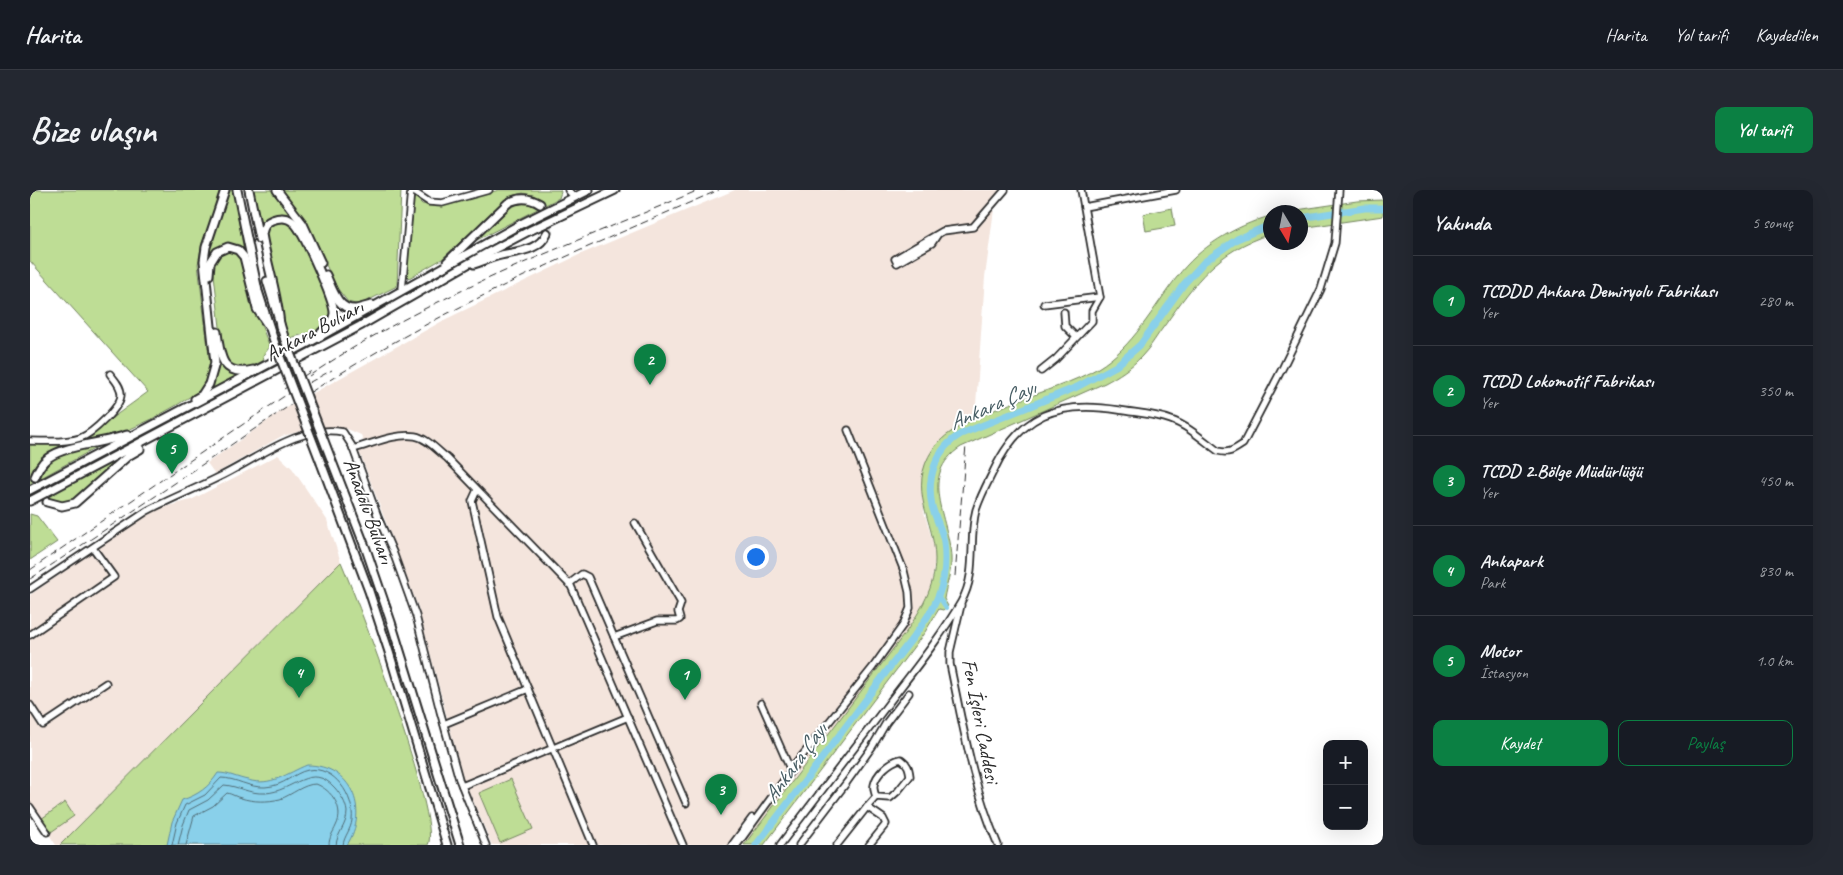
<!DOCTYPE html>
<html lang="tr">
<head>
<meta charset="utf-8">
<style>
  :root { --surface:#171b24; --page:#242831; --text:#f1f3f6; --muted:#9ea1a6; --line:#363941; --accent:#0b8043 }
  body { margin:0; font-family:Caveat,sans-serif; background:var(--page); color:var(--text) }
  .controls { position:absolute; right:15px; bottom:15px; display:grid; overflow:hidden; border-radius:10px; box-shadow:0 5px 20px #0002 }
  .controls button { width:45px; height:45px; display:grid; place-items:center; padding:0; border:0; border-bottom:1px solid var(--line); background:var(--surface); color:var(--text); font:25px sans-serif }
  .compass { position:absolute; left:1233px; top:15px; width:45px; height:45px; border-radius:50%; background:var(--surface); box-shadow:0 5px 20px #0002; rotate:170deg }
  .you { position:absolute; left:725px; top:366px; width:18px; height:18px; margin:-12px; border:4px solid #fff; border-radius:50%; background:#1a73e8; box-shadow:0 0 0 8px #1a73e833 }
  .badge { display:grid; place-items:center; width:32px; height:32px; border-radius:50%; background:var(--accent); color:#fff; font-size:16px; font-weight:700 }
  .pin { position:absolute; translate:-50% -41px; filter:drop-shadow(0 1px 2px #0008) }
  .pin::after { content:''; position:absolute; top:26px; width:18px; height:15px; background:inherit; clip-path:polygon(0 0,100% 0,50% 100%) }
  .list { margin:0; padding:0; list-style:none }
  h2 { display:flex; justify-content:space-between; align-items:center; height:65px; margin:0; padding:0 20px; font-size:21px }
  h2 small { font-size:16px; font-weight:400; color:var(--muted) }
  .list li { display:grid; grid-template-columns:32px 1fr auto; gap:15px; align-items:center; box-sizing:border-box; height:90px; padding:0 20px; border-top:1px solid var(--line) }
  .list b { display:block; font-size:19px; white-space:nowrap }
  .list p { margin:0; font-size:16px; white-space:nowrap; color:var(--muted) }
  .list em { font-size:16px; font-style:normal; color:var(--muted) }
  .actions { display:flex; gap:10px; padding:15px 20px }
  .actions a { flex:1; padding:11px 0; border:1px solid var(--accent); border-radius:10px; text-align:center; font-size:18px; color:var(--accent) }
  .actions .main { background:var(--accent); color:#fff }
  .map { position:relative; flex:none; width:1353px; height:655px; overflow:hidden; border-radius:10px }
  header { display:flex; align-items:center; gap:30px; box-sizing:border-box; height:70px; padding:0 25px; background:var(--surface); border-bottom:1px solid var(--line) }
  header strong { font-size:24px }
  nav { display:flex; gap:28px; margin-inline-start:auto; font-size:18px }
  .intro { display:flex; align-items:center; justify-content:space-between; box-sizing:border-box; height:120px; padding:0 30px }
  h1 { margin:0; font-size:35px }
  .button { padding:12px 22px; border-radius:10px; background:var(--accent); color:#fff; font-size:18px; font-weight:700 }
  main { display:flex; gap:30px; padding:0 30px }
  aside { flex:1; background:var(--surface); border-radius:10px; box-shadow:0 5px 20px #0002 }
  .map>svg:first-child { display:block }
  .built { fill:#f4e5dd }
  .green { fill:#bedd95; stroke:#748460 }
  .water { fill:#89d0ea; stroke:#638e9e }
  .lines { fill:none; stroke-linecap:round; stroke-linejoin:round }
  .shore { stroke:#516d77; stroke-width:1 }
  .canal { stroke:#89d0ea; stroke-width:4 }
  .river { stroke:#89d0ea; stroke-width:7 }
  .major-tunnel { stroke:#d5d5d5; stroke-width:7; stroke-dasharray:7 3.5; stroke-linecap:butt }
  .minor-casing { stroke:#2b2b2b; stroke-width:9 }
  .major-casing { stroke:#2b2b2b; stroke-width:11 }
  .minor { stroke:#fff; stroke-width:5.5 }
  .major { stroke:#fff; stroke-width:7 }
  .rail { stroke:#2b2b2b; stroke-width:1; stroke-dasharray:8 4; stroke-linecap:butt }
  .major-bridge-casing { stroke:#2b2b2b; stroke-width:11; stroke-linecap:butt }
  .major-bridge { stroke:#fff; stroke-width:7 }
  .labels { text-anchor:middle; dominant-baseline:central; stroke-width:4; stroke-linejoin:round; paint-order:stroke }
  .street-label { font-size:21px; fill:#2b2b2b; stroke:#fff }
  .water-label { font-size:22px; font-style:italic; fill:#475d64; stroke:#fff }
</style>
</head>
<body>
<header>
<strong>Harita</strong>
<nav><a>Harita</a><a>Yol tarifi</a><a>Kaydedilen</a></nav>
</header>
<div class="intro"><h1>Bize ulaşın</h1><a class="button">Yol tarifi</a></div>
<main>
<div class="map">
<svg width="1353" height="655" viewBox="0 0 1353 655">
  <rect width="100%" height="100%" fill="#fff"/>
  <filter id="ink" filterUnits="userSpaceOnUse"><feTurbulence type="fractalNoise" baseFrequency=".02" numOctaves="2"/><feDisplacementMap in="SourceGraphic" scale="10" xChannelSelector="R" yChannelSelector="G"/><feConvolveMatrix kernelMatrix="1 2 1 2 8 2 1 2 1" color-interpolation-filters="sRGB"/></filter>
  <g filter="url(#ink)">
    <g class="built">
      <polygon points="705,0 976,0 964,19 955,87 945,229 912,249 892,287 894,322 904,356 905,368 901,398 892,418 876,442 714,655 462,655 433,588 388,417 329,261 336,258 331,245 315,238 284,238 252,246 185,284 177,273 253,220 416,129 551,64"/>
      <polygon points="248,265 262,278 297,330 311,372 30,655 26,655 0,616 0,405 123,320 161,310"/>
    </g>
    <g class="green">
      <polygon points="0,0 190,0 180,33 172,53 168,74 180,175 177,188 169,201 147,215 120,230 85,246 15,268 7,275 2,287 21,268 46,260 71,255 0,294 0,255 53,249 118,202 0,71"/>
      <path d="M197,0H203L214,61L194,55L182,64L177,74C174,56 194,21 197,0Z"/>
      <path d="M223,0H243L264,28C246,23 245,26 231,33Z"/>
      <polygon points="251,0 371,0 367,96 329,115 318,112 307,98 287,56"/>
      <path d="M469,0H530L531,2L529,8L445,51C451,44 480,14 486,12C493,10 503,11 510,11L505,6L493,3L478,7L412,69L379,88L375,84L383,5L392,14L409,16Z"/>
      <polygon points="1353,10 1353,26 1271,38 1270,22 1253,22 1327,11"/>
      <polygon points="1142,18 1145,36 1116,41 1113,24"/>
      <path d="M1240,26V44C1187,61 1165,92 1135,135C1127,145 1121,157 1112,166C1101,178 1088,186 1075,193L931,257C887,286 919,327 921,367C922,382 916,395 914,409L918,416L913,420L909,419L895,442L734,655H714L876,442C891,419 905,398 905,369C905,330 876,300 903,259C928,222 1027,203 1068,178C1103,157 1123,118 1147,87C1169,57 1205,36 1240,26Z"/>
      <path d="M248,31L261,34L265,38L297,104L302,122L300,128L291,139L282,145L279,143L259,148L257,143L234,50C237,40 238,35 248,31Z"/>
      <path d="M200,61L207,64L213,71L222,113L240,157L233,165L234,170C217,180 202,185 193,163L183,76C185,66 191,62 200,61Z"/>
      <path d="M187,163C191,175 197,182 209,186L177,203L186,185Z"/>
      <path d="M91,268C77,281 46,319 25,313C22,312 18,308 16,307Z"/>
      <polygon points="0,324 7,326 27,352 0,370"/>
      <path d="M311,372C327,409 412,629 398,655H30Z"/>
      <polygon points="481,589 503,639 470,653 449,603"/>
      <polygon points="35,612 44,626 21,642 11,629"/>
    </g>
    <path class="water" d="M277,575C321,575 340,619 317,655H137L142,632L152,610C168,605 179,597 188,583C199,583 207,588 218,590C241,597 257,583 277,575Z"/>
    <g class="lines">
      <g class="shore">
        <path d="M142,655L147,633L155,615L175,605L191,588C206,588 219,598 235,597C255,596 263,583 278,580C304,575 325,607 322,630C321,640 314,646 313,655"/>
        <path d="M148,655L153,635L159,620L178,610L194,595C208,596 219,604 235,603C263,602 281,571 305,598C311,605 316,613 317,622C317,635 307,643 306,655"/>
        <path d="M156,655L164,626L183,616L197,603C202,604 206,607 211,608C223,612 238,612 250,609C262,605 273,594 286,594C302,600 315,619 306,636C303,643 299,647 299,655"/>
      </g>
      <polyline class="canal" points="908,406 916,418"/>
      <g class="river">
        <polyline points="1270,28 1335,18 1353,18"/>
        <path d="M726,655C769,599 812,542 854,485C871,462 899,431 909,404C915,388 916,369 914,352C912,339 905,328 902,316C896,288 906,258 931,244L1047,197L1086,176L1110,155L1154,94L1174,72L1207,49L1240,35"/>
      </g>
      <g class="major-tunnel">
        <path d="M510,14C519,22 521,31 517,43"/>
        <path d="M5,287C7,298 7,305 17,312"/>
      </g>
      <defs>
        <g id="minor">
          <polyline points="381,0 399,12 412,13 459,0"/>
          <polyline points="538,0 544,7"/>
          <polyline points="1054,17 1146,0"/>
          <polyline points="908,44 902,53 867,73 865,69 913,41 943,37 975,0"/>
          <polyline points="372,100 381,0"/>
          <polyline points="1014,114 1070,107"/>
          <polyline points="1034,122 1035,136 1046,147"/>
          <polyline points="1011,181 1026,169 1062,131 1062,121 1070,107 1051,0"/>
          <path d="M0,251C16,251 35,253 50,248C62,244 92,216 91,204C91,196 84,189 80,184"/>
          <path d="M323,259C342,254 365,243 385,246C397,248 408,261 417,268L541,396L653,655"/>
          <polyline points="447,300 442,311 468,427 563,655"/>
          <polyline points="539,394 552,384 558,387 656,613"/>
          <path d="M0,399L117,321C140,309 165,299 189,287C225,270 271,233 313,242L322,256L348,327L363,362L386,426L410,521L429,589L456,655"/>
          <path d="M931,415L920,462V474C933,536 943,597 968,655"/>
          <polyline points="0,445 84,387 63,358"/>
          <polyline points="584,447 627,431 647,431 650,429 648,422 651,413 605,333"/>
          <polyline points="731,513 761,581"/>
          <polyline points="0,515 13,535 76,493"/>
          <polyline points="414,534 498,499"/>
          <polyline points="432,596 598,527"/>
          <polyline points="0,617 17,642"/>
          <polyline points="837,617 853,628 856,634 839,655"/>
          <polyline points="702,655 722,628"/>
          <polyline points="707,655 767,572 843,477 873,435 880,418 879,402 874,381 818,240"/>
          <path d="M750,655C786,608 822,561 858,514C883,481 910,448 931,412C948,383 938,350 946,320C950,307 957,294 963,282C990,224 1028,210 1089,220C1106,223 1125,224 1141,230C1158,236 1173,250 1188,261C1199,264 1204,260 1213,254L1253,177L1291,99L1305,53L1309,0"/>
          <polyline points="769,655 817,592 842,557 856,533 879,503"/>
          <path d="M807,655L837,617L846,607L860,608L868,601L880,586C879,578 878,574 871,569C860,571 846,584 844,595C843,599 845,603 846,607"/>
        </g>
        <g id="major">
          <polyline points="207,0 228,101 245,154"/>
          <polyline points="219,0 229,49"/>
          <polyline points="247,0 273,34 291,73"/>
          <path d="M417,72L478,13C489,7 499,7 510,14"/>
          <path d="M444,74C453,71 462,67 471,65C489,61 509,61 517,43"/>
          <polyline points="179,85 180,73 187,62 198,57 208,60 214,67 227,119 239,137"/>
          <path d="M296,85C302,98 308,121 326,119C331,118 337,116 342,115"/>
          <polyline points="237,91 255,150"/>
          <path d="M250,136C248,105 237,75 232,44C233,38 236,32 242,30C250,27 258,27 264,33C273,41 305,112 304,124C303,132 297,137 291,143"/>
          <path d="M187,142C190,167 192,187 223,180"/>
          <polyline points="165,209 172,205 179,194 185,173 174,71 176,57 195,0"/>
          <polyline points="301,269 336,359 361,432 430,655"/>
          <polyline points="291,273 339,401 359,462 417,655"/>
          <path d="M5,287C8,280 11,273 18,268C35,255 75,253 97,245"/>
          <polyline points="0,300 282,151 489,35 559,0"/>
          <polyline points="0,311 330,136 457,63 499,41 585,0"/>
          <polyline points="17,312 32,316 45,313 98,266 110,259"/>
        </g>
      </defs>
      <use href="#minor" class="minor-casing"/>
      <use href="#major" class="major-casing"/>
      <use href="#minor" class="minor"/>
      <use href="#major" class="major"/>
      <g class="rail">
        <path d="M279,186C398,105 537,56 669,0"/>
        <polyline points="254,199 283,180"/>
        <polyline points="0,380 253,207 302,180"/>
        <polyline points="925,386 936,255"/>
        <path d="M0,389C60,350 120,310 179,270C230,235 280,201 333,170C446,103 569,52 689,0"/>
      </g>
      <defs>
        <g id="major-bridge">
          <polyline points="255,150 301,269"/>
          <polyline points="245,154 291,273"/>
        </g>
      </defs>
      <use href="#major-bridge" class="major-bridge-casing"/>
      <use href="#major-bridge" class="major-bridge"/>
    </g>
  </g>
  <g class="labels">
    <g class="street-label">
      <text transform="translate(284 140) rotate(-28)">Ankara Bulvarı</text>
      <text transform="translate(339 321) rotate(70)">Anadolu Bulvarı</text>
      <text transform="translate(951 531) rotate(79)">Fen İşleri Caddesi</text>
    </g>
    <g class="water-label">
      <text transform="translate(962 215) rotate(-24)">Ankara Çayı</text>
      <text transform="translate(765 573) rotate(-54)">Ankara Çayı</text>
    </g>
  </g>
</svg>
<div class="controls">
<button>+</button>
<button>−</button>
</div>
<svg class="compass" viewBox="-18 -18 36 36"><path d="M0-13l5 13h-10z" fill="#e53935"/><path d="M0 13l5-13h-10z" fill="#9ea1a6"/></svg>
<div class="you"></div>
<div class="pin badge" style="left:655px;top:510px">1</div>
<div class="pin badge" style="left:620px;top:195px">2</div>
<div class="pin badge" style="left:691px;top:625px">3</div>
<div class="pin badge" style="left:269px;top:508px">4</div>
<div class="pin badge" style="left:142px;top:284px">5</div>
</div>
<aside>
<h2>Yakında<small>5 sonuç</small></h2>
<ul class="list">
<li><span class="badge">1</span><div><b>TCDDD Ankara Demiryolu Fabrikası</b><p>Yer</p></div><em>280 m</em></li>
<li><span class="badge">2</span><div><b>TCDD Lokomotif Fabrikası</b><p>Yer</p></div><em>350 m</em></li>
<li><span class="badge">3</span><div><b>TCDD 2.Bölge Müdürlüğü</b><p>Yer</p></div><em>450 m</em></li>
<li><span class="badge">4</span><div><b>Ankapark</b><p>Park</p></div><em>830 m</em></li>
<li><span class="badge">5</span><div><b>Motor</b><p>İstasyon</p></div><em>1.0 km</em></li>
</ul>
<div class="actions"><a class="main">Kaydet</a><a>Paylaş</a></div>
</aside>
</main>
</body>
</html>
